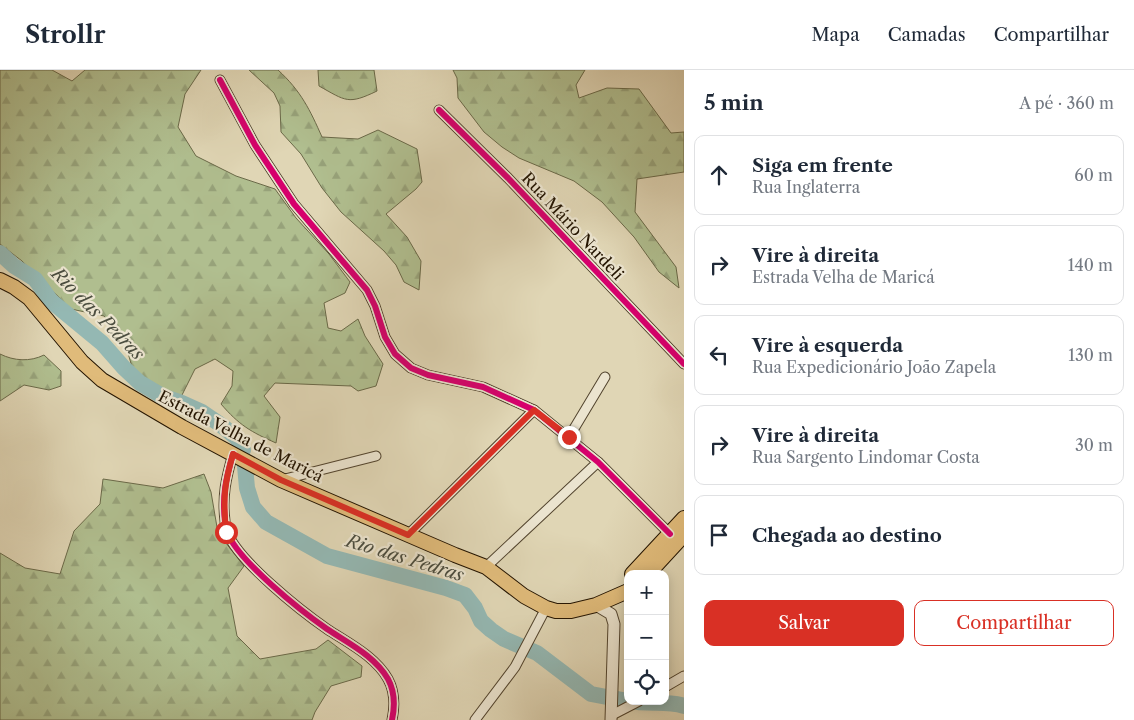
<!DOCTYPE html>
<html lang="pt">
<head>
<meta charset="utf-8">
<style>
  :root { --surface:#fff; --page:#f2f2f3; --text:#1f2937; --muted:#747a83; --line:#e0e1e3; --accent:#d93025 }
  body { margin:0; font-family:"Libre Caslon Text",serif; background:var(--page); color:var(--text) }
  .controls { position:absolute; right:15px; bottom:15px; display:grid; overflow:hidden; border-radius:10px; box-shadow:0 2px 12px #0003 }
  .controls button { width:45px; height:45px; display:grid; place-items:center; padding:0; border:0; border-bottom:1px solid var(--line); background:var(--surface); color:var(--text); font:25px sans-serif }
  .stop { position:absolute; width:15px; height:15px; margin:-11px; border:4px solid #d93025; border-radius:50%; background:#fff }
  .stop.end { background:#d93025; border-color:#fff; box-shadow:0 1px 5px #0008 }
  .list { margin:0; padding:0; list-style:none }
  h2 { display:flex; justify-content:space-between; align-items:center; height:65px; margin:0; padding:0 20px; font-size:21px }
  h2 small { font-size:16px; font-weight:400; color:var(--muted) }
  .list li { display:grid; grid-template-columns:32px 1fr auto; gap:15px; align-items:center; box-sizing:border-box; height:80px; margin:0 10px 10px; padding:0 10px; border:1px solid var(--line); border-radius:10px }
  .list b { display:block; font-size:19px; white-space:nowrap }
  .list p { margin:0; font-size:16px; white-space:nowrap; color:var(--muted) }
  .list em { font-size:16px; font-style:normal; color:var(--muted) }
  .actions { display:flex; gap:10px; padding:15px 20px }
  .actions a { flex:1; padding:11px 0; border:1px solid var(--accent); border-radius:10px; text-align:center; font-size:18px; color:var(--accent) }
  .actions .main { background:var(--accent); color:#fff }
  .icon { flex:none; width:28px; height:28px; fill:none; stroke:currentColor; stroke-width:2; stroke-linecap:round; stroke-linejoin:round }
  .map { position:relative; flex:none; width:684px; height:650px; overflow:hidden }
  header { display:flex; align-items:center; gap:30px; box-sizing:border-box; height:70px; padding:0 25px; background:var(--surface); border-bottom:1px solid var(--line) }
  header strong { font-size:24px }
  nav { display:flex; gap:28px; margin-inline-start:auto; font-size:18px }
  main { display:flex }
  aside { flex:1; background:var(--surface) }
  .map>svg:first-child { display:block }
  .forest { fill:url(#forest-firs); stroke:#6a6948 }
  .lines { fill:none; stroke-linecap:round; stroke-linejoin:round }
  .river { stroke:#94b8b3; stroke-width:16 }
  .minor-casing { stroke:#52442e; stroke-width:11 }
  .tertiary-casing { stroke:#52442e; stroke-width:13 }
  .primary-casing { stroke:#231401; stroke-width:16 }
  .minor { stroke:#ebe4cf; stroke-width:9 }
  .tertiary { stroke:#ebe4cf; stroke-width:11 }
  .primary { stroke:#e0bb7a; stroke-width:14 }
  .cycleway-casing { stroke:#ebe4cf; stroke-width:9 }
  .cycleway { stroke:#d6006c; stroke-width:6 }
  .route { stroke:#d93025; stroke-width:6 }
  .labels { text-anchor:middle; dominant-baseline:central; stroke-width:4.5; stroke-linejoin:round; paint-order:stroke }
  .street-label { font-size:16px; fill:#231401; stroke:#ebe4cf }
  .water-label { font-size:18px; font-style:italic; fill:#4b4d3f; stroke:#ebe4cf }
</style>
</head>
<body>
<header>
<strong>Strollr</strong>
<nav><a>Mapa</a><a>Camadas</a><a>Compartilhar</a></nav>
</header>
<main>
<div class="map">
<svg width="684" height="650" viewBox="0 0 684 650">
  <defs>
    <pattern id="forest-firs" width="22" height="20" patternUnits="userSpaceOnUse" patternTransform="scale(1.25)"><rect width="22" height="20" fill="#b0be8f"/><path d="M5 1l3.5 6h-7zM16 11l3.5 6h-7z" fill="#97a27a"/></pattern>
  </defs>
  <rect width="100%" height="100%" fill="#e0d6b5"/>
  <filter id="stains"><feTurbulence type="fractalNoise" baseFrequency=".004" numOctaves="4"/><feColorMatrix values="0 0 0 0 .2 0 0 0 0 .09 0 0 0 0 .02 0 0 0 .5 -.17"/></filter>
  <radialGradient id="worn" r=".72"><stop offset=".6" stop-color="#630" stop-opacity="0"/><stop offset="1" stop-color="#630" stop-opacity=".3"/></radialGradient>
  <g class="forest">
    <path d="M0,0H52L72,11L85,0H201L185,24L178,57L196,86L236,106L275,119L296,148L329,184L350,212L345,223L324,233L328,258L341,261L358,249L365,266L383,294L376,316L358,321L351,316L275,313L264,326L280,347L276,373C251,362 239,355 221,334L232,316L233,301L215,289L195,299L181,327L155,316L132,297L124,269L104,246L71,239L22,191L0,174Z"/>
    <path d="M249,0H278C301,21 310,40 322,67L358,69L378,60L417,79L422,112L416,119L386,144L407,167L421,191L419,220L404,212L396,195L384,181L341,142L322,118L301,84L281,62L280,36L274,23Z"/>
    <path d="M318,0H374L377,21C348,35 346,31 319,16Z"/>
    <polygon points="453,0 585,0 576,15 579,28 607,18 639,19 671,63 684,62 684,102 637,109 635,142 676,197 679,218 659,202 634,167 602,132 574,111 519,88 502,77 484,62 458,28 457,8"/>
    <path d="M0,284C14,291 30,292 44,285L61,301V316L49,320L24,315L0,331Z"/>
    <polygon points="204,404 211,422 218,463 244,496 228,518 237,566 260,589 316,579 328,570 362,596 361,607 331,616 315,642 312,650 0,650 0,483 25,498 60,504 74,461 100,434 103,409 163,418"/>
  </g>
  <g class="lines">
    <g class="river">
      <polyline points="0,183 14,196 35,209 51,231 102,273 124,298 140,313 162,326 182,333 202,342 221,355 237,368 243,380"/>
      <polyline points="245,396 247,418 253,437 266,452 327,486 446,518 465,525 475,538 481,551 491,560 504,569 537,583 591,624 628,631"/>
      <path d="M630,631C648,635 667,630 684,636"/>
    </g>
    <defs>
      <g id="minor">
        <polyline points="220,10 255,75 294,134 367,220 375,236 385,267 395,284 411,298 428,305 483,317 534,340 598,392 670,464"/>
        <polyline points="439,40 508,108 684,294"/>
        <polyline points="569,367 605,307"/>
        <path d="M233,384C226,408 222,426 225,451C225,454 225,459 227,462C238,491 301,541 327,559C348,573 375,586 388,609C395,622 395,636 392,650"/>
        <polyline points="281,410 376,386"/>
        <polyline points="408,465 534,340"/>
        <polyline points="486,497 598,392"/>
        <polyline points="665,617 684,606"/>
        <polyline points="612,645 639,631"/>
        <polyline points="475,650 515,597 546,538"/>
      </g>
      <polyline id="tertiary" points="596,535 611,544 614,554 611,650"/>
      <g id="primary">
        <polyline points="0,210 14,217 29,228 82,292 102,310 182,357 281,410 455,485 486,497 524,526 546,538 556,541 571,541 596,535 628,521"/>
        <polyline points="632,504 684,448"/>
        <polyline points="648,504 684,465"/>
      </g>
    </defs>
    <use href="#minor" class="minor-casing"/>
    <use href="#tertiary" class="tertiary-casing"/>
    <use href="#primary" class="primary-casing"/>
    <use href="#minor" class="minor"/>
    <use href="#tertiary" class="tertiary"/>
    <use href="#primary" class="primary"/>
    <defs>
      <g id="cycleway">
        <polyline points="220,10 255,75 294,134 367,220 375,236 385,267 395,284 411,298 428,305 483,317 534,340 598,392 670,464"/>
        <polyline points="439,40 508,108 684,294"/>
        <path d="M233,384C226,408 222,426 225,451C225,454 225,459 227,462C238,491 301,541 327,559C348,573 375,586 388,609C395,622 395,636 392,650"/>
      </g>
    </defs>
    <use href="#cycleway" class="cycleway-casing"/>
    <use href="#cycleway" class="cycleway"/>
  </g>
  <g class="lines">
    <path class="route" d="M226,462C223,429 224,415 233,384L281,410L408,465L534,340L569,367"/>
  </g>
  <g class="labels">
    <g class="street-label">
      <text transform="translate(573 156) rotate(47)">Rua Mário Nardeli</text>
      <text transform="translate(241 366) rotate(27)">Estrada Velha de Maricá</text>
    </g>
    <g class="water-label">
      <text transform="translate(98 244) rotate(45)">Rio das Pedras</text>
      <text transform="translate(405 488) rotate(17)">Rio das Pedras</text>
    </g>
  </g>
  <rect width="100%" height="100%" filter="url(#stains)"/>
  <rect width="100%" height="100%" fill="url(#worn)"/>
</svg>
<div class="controls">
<button>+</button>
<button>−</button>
<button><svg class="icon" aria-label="locate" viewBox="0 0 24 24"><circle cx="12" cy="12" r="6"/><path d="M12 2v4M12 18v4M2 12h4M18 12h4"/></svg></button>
</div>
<div class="stop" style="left:226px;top:462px"></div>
<div class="stop end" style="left:569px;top:367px"></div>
</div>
<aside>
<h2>5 min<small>A pé · 360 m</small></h2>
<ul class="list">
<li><svg class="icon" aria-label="ahead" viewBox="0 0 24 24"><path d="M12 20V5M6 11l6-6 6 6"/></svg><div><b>Siga em frente</b><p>Rua Inglaterra</p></div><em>60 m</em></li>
<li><svg class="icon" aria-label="right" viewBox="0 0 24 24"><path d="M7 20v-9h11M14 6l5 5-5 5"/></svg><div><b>Vire à direita</b><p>Estrada Velha de Maricá</p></div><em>140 m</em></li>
<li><svg class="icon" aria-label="left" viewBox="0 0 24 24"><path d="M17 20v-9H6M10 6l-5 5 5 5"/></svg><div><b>Vire à esquerda</b><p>Rua Expedicionário João Zapela</p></div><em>130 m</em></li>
<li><svg class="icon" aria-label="right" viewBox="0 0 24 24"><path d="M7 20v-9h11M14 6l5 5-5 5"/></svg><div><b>Vire à direita</b><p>Rua Sargento Lindomar Costa</p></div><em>30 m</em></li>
<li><svg class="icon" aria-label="arrive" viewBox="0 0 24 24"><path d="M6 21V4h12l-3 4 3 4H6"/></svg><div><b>Chegada ao destino</b></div></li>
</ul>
<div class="actions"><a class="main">Salvar</a><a>Compartilhar</a></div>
</aside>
</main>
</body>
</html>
